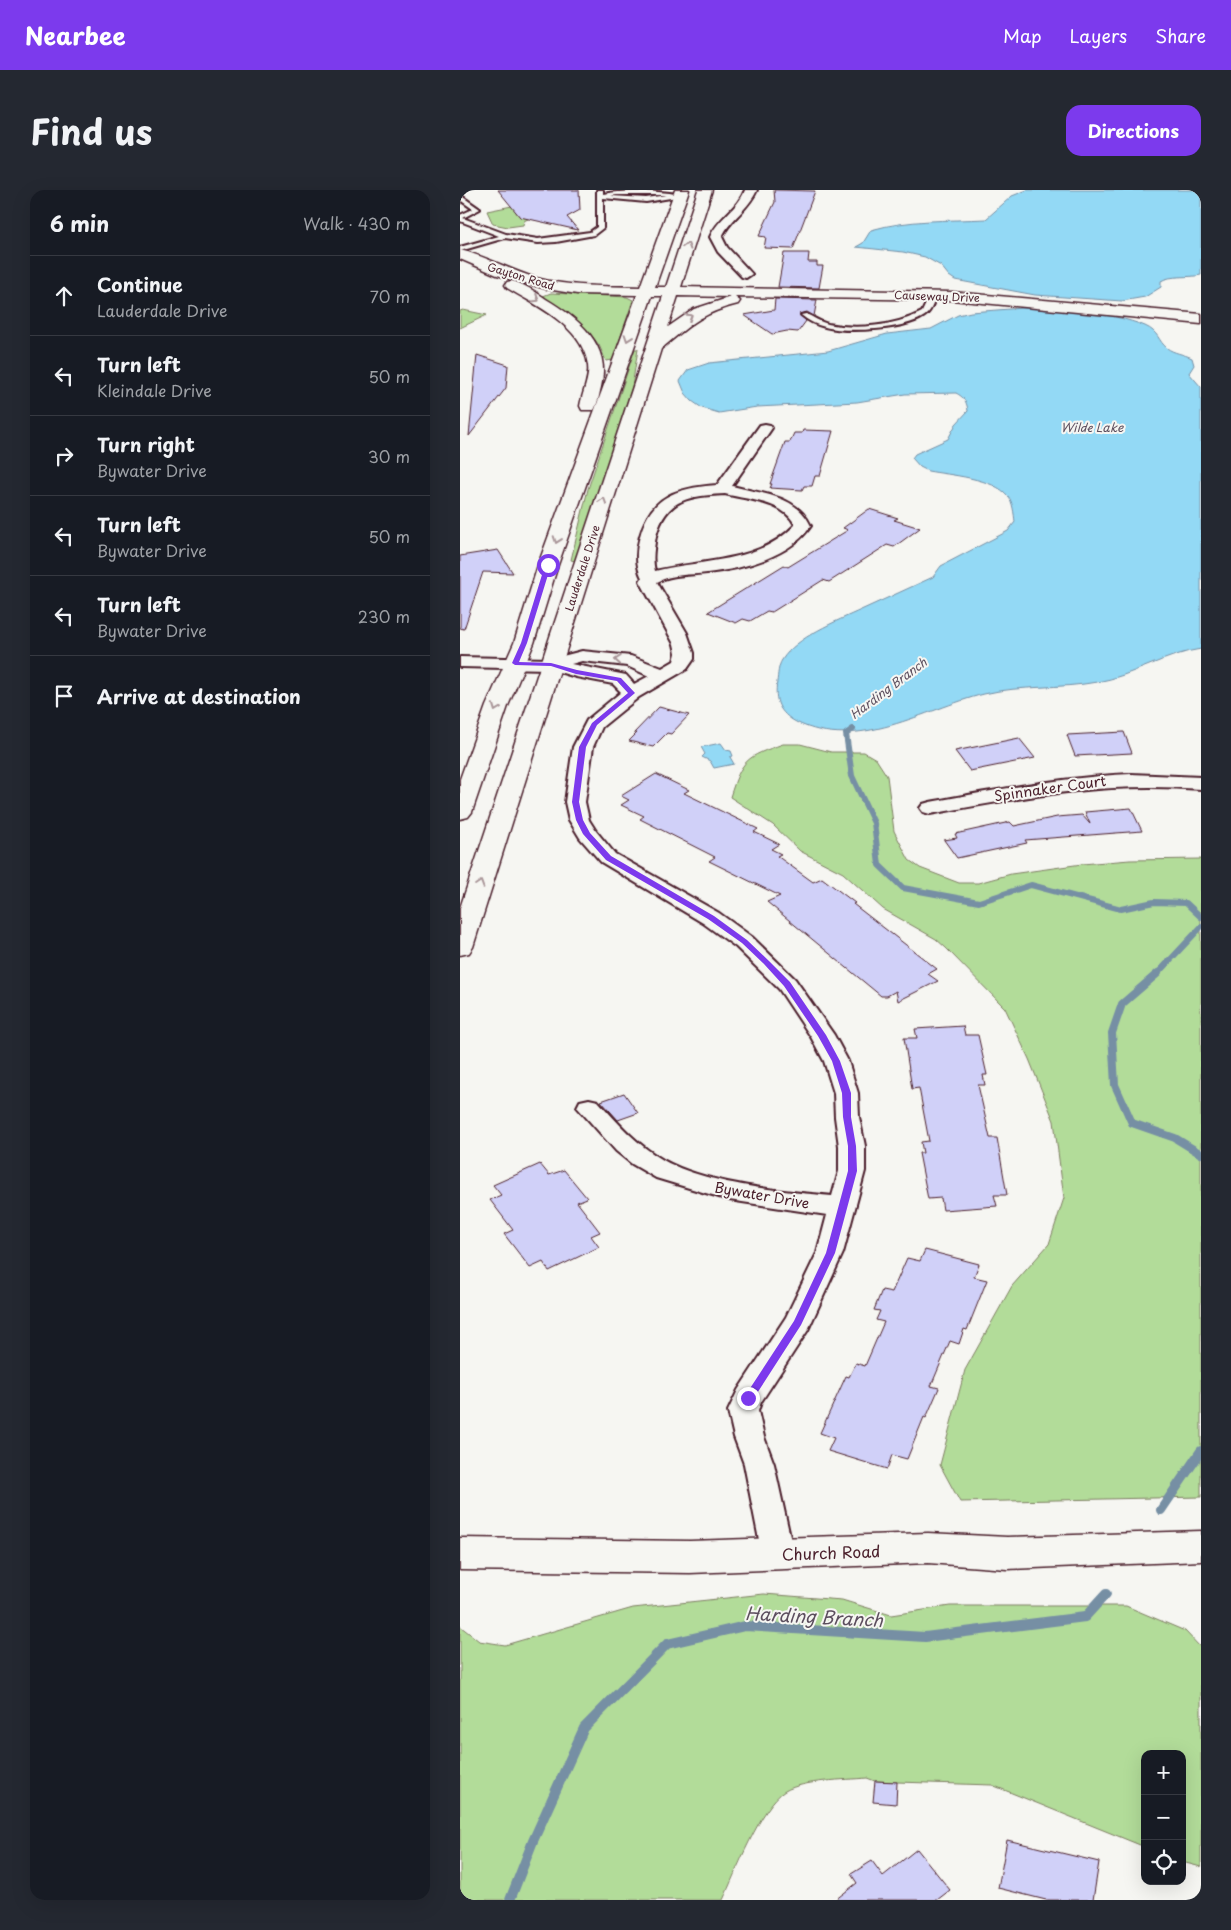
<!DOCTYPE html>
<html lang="en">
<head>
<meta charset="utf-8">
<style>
  :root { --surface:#171b24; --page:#242831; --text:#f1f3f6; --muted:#9ea1a6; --line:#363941; --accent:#7c3aed }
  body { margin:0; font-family:"Playpen Sans",sans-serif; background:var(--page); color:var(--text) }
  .controls { position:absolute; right:15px; bottom:15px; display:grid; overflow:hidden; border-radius:10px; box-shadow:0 5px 20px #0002 }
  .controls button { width:45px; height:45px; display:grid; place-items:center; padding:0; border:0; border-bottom:1px solid var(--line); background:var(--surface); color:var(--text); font:25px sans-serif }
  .stop { position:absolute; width:15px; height:15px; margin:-11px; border:4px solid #7c3aed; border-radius:50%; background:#fff }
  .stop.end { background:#7c3aed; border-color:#fff; box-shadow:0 1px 5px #0008 }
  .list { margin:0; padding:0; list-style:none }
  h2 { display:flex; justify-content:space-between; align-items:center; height:65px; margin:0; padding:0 20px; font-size:21px }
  h2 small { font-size:16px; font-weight:400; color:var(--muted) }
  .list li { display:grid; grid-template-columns:32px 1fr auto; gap:15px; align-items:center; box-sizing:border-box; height:80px; padding:0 20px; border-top:1px solid var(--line) }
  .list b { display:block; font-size:19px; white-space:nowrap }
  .list p { margin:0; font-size:16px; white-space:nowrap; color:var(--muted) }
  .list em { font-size:16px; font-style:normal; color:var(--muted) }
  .icon { flex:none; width:28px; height:28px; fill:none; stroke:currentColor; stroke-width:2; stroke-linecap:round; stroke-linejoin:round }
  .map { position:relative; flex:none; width:741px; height:1710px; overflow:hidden; border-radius:15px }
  header { display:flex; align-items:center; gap:30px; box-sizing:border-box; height:70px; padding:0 25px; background:var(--accent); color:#fff }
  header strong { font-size:24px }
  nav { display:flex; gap:28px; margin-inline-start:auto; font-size:18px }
  .intro { display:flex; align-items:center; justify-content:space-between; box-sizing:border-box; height:120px; padding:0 30px }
  h1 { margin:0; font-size:35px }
  .button { padding:12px 22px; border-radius:15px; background:var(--accent); color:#fff; font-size:18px; font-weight:700 }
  main { display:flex; gap:30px; padding:0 30px }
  aside { flex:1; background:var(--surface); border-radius:15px; box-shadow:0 5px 20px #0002 }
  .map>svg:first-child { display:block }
  .green { fill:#b2dc99; stroke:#7e7e62 }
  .water { fill:#93d9f5; stroke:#768fa4 }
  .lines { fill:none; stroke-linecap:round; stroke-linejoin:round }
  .stream-far2 { stroke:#768fa4; stroke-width:6 }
  .stream-far1 { stroke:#768fa4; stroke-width:8 }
  .stream { stroke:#768fa4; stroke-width:10 }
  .building { fill:#d0d0f8; stroke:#4a1f2b }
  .lane-casing { stroke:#4a1f2b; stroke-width:4 }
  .street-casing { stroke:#4a1f2b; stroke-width:4 }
  .secondary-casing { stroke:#4a1f2b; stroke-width:3 }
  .lane { fill:#f6f6f2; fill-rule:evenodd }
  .street { fill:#f6f6f2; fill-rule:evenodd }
  .secondary { fill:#f6f6f2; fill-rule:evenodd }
  .oneway { stroke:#a99598 }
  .route { fill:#7c3aed }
  .labels { text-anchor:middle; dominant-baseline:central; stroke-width:4; stroke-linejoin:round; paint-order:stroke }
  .far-street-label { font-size:11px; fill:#4a1f2b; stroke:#f6f6f2 }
  .far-water-label { font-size:12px; font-style:italic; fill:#5c4e5e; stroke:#f6f6f2 }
  .street-label { font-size:14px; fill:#4a1f2b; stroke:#f6f6f2 }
  .near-street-label { font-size:16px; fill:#4a1f2b; stroke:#f6f6f2 }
  .near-water-label { font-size:18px; font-style:italic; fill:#5c4e5e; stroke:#f6f6f2 }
</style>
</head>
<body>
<header>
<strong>Nearbee</strong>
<nav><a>Map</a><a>Layers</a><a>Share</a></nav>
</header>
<div class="intro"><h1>Find us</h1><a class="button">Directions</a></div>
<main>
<aside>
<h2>6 min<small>Walk · 430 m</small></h2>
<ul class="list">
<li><svg class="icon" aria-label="ahead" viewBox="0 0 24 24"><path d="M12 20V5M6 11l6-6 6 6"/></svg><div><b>Continue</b><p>Lauderdale Drive</p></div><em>70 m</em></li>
<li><svg class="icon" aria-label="left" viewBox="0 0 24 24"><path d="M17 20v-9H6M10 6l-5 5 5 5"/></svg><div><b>Turn left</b><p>Kleindale Drive</p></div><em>50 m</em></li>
<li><svg class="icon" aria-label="right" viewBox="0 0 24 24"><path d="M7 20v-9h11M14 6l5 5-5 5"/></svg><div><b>Turn right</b><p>Bywater Drive</p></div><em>30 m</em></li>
<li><svg class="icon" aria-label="left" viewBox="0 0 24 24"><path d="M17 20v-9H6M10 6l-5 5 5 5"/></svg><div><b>Turn left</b><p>Bywater Drive</p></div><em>50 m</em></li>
<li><svg class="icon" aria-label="left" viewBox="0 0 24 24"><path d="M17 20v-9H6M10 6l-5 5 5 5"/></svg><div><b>Turn left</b><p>Bywater Drive</p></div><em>230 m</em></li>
<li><svg class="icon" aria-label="arrive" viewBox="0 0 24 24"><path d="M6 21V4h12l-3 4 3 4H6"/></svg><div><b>Arrive at destination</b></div></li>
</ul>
</aside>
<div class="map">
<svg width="741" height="1710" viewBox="0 0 741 1710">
  <rect width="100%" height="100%" fill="#f6f6f2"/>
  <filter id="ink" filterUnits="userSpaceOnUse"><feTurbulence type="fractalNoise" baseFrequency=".02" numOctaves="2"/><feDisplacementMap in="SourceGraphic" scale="10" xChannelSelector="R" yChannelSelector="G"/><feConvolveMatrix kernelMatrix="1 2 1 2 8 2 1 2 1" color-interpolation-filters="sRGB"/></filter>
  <g filter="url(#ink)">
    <g class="green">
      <polygon points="67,13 56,22 60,27 70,28 64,31 63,35 48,37 33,34 27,21"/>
      <polygon points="91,103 167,107 173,110 153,170 146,171 139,155 131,145 83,106"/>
      <polygon points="3,120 27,125 0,138 0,121"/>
      <polygon points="175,159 178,159 172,197 115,371 111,370 128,299"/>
      <path d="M323,554H340L371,562H404L416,569L427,586L434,641L449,670L460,678L499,693H518L551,684L622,674L670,670L741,669V1307L500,1312L480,1275L505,1180L552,1096L589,1054L604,1008L594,931L569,869L545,818L486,758L476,749L423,719L383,683L340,661L313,635L270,607C282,569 286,567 323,554Z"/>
      <path d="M304,1404L382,1410L431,1425L490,1416H666L725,1441L741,1458V1677L722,1672V1564H685V1657L532,1595L437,1592L415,1591L407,1588C385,1590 344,1590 325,1601C301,1615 275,1684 263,1710H0V1436L19,1451L45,1455L173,1418Z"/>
    </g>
    <g class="water">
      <path d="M567,0H741V85C729,88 710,85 701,91V97L685,107L662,111L575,105L495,90L489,86L481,76L465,67L443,62L396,57L403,53L411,40C449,29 487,31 526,29L552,6Z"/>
      <path d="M563,118C600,118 651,122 685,136C699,142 698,151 707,158C713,163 724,164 732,168L734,175L729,183L741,197V459C705,464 673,486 637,492C600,499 561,495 524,504C464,519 398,563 336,532C319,523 314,510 317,492C318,485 318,476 322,470C336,447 377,431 401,420C425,409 449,398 473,387L481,376L548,341L555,332C554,324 553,312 548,306C534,288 489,285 468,281L460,277L452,268L455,264L488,249L496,234L508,221C507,212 504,207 496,203L445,204L397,212L297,217L259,223L242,218L232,211L225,203L220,191L228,180L249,173L368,161L427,144L471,139L498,125L511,122Z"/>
      <polygon points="261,553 266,560 271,561 273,566 270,567 274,574 254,578 250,571 242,567 245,564 241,557"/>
    </g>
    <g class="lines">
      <g class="stream-far2">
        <polyline points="393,539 386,544 392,586 414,633 419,675 443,698 519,712 571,695 661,719 694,712 726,713 741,727"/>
        <polyline points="697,784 741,737"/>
      </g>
      <polyline class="stream-far1" points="698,783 662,814 652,843 655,895 672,933 715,948 741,964"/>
      <g class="stream">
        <polyline points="701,1320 741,1261"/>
        <polyline points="50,1710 73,1651 124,1538 207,1454 285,1436 465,1447 625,1427 646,1404"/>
      </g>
    </g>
    <g class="building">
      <polygon points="38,0 119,0 120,20 107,27 118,40 60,27"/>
      <polygon points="314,0 355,1 333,59 304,58 306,47 299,46 315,12"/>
      <polygon points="324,63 349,63 348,72 357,72 357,76 363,76 359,98 318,97"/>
      <polygon points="315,109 357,110 354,126 347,122 339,124 346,131 338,142 327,141 312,144 284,125 314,120"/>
      <polygon points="17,165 48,175 46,198 9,246"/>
      <polygon points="343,240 373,241 360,286 355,286 352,296 344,296 342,300 310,298 312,294 310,294 325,252 330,252 334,243 342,243"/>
      <polygon points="409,319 438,328 434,330 460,338 434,357 427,355 369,392 363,390 312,422 307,421 290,431 283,429 276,433 248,422 324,375 328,377 388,340 383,338"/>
      <polygon points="38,360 53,383 23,382 4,439 0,438 0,366"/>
      <polygon points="199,517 229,525 211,544 207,543 193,557 169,551 177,543 174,543"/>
      <polygon points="664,542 672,563 615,566 607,545"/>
      <polygon points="559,548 575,568 510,581 495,561"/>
      <polygon points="196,584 229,600 224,603 298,639 294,642 319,654 311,659 321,664 317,666 353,692 362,688 395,713 393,714 477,779 468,784 478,791 438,811 436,801 427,806 421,806 307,712 320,706 249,671 255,667 180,629 184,626 161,615 169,610 161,606"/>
      <polygon points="671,618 682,641 565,650 567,653 497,668 484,650 497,648 495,644 550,632 554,636 597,627 622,625 630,634 625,622"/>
      <polygon points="503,836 505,845 518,845 527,885 523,885 525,895 518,895 530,948 537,948 547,1005 534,1005 537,1016 483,1020 481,1008 468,1009 459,963 463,963 461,952 469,951 459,898 452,899 444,848 457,848 455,839"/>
      <polygon points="164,903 178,923 158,930 141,911"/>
      <polygon points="80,974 89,985 104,980 127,1008 117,1012 140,1042 131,1046 139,1057 89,1081 83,1072 70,1078 44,1044 53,1040 30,1010 41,1005 33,995"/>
      <polygon points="465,1060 519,1074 514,1087 527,1090 507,1140 504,1139 499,1154 490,1151 471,1196 479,1198 466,1228 464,1227 447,1269 432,1265 427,1279 368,1261 374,1248 360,1243 386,1186 389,1187 396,1173 405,1176 424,1132 416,1130 420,1121 414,1120 422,1100 432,1102 447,1068 460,1071"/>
      <polygon points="415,1591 437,1592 436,1614 413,1612"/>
      <polygon points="547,1650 639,1672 633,1710 586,1710 538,1698"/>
      <polygon points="457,1659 490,1700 477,1710 375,1710 397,1693 391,1684 412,1671 423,1686"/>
    </g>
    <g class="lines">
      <defs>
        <g id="lane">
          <path d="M137,0H143V4C162,0 206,0 223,6L186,12L143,8V38L134,45L96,52L78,53L45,48L0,61V57L39,46L0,31V25L13,19L0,10V5L20,19L3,28L46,44L78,49L130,42L137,37ZM156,5H207L186,8L151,6Z"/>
          <path d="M470,105L475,106C474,112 472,119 467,124C450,140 387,143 365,137C356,135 347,130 341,125L346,124C353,127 360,132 368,134C397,140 435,136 462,122Z"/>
        </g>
        <g id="street">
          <path d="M285,0H297C289,19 270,29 262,47L267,57L292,84L286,88L282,87L258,62L250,47C258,28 278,19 285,0Z"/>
          <path d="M305,234L310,235L312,238L272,296C301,304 337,305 351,336C330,367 282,379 247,383C230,385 211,384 197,392L227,443L234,463V469L227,479L179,507L142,537L133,557L125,612L129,630L136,641L155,664L259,723L292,747L335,789L374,845L388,871L398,903L399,927L405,956V981L383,1063L348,1140L301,1212L298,1221L304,1247L314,1274L334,1365L329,1375L318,1378L307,1375L302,1365L284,1274L274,1247L268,1221L278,1200L326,1127L357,1063L367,1025L269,1010L196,988L172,974L156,961L117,917L120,911L129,909L138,911C158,933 177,955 203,970C248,995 322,1001 372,1006L379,981V956L375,927L374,903L364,871L351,847L319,799L276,757L243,733L141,672L120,648L109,630L105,612L113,557L127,530L161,502L153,494L116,487L89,479L0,477V467L91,469L122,461L171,466L202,478L214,471L216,463L214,454L180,391L182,388C175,374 176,360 180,346C191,305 218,298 257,295L300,235ZM265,304C287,310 324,311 335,335C298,374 243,369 195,381C192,369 194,358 196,346C206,308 230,306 265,304ZM122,471L167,476L189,486L174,494L166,485L111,474Z"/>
          <path d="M671,584L741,587V599C645,591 564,607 470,624L463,622L460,618L463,614L470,612C537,600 603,587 671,584Z"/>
        </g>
        <g id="secondary">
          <path d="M215,0H229L195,97H206L238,0H252L221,97L492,102L741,124V134L492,110L275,107L280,111L278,114C241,123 229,136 201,159L13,757L9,763L0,765V718L203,106H192L98,375L74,453L48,516L12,622L8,627L0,629V589L26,516L54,453L78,375L177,105L117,104L87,99L37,85L0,69V60C25,66 50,80 76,88C110,97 145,96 180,97ZM218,106L271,107L234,119L208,137Z"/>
          <path d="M52,91C64,94 76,102 86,109C119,129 152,155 141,197C139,205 138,213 134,220H122L120,216C122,203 130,188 128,175C123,137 76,115 47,98L45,95L47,92Z"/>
          <polygon points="741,1341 741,1371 547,1379 468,1373 230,1383 0,1380 0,1348 230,1351 468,1343 547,1347"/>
        </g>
      </defs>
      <use href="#lane" class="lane-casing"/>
      <use href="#street" class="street-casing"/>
      <use href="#secondary" class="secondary-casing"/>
      <use href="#lane" class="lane"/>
      <use href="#street" class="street"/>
      <use href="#secondary" class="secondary"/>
    </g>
    <defs><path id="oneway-chevron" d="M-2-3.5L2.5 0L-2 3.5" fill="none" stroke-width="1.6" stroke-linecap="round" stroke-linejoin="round" transform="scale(1.25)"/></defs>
    <g class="oneway">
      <use href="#oneway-chevron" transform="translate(227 56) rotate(-73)"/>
      <use href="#oneway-chevron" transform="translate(76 109) rotate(32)"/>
      <use href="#oneway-chevron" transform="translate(229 127) rotate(-32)"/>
      <use href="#oneway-chevron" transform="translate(168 148) rotate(109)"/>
      <use href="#oneway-chevron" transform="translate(143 311) rotate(-72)"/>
      <use href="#oneway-chevron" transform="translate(97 350) rotate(109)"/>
      <use href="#oneway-chevron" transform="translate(158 470) rotate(-175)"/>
      <use href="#oneway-chevron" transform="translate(36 518) rotate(111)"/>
      <use href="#oneway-chevron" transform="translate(20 694) rotate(-72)"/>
    </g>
  </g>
  <polygon class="route" points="88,374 91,375 67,453 59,472 91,473 117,480 161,488 175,503 137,535 126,557 119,612 123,630 130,643 151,666 254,726 287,750 309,771 330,792 366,845 380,871 391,903 391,927 396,956 397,981 375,1063 341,1135 292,1211 288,1212 283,1208 285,1206 334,1131 366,1063 388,981 388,956 383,927 382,903 372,871 358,846 324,796 304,774 282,753 248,729 146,670 123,644 116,630 112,612 119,557 132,533 168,503 157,491 116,484 91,476 55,475 52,473 61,453 85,375"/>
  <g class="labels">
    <g class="far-street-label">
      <text transform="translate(61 86) rotate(17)">Gayton Road</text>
      <text transform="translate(477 106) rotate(2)">Causeway Drive</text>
      <text transform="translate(122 378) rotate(-72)">Lauderdale Drive</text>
    </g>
    <g class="far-water-label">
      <text x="632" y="237">Wilde Lake</text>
      <text transform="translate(428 498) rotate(-37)">Harding Branch</text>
    </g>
    <g class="street-label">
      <text transform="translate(590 598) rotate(-8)">Spinnaker Court</text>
      <text transform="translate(302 1005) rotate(10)">Bywater Drive</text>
    </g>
    <g class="near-street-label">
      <text transform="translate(371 1362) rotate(-2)">Church Road</text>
    </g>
    <g class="near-water-label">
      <text transform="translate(354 1426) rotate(3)">Harding Branch</text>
    </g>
  </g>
</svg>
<div class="controls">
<button>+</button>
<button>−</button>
<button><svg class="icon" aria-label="locate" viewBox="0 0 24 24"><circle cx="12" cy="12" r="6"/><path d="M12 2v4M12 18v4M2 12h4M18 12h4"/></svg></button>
</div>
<div class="stop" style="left:88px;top:375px"></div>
<div class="stop end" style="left:288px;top:1208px"></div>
</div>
</main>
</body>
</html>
